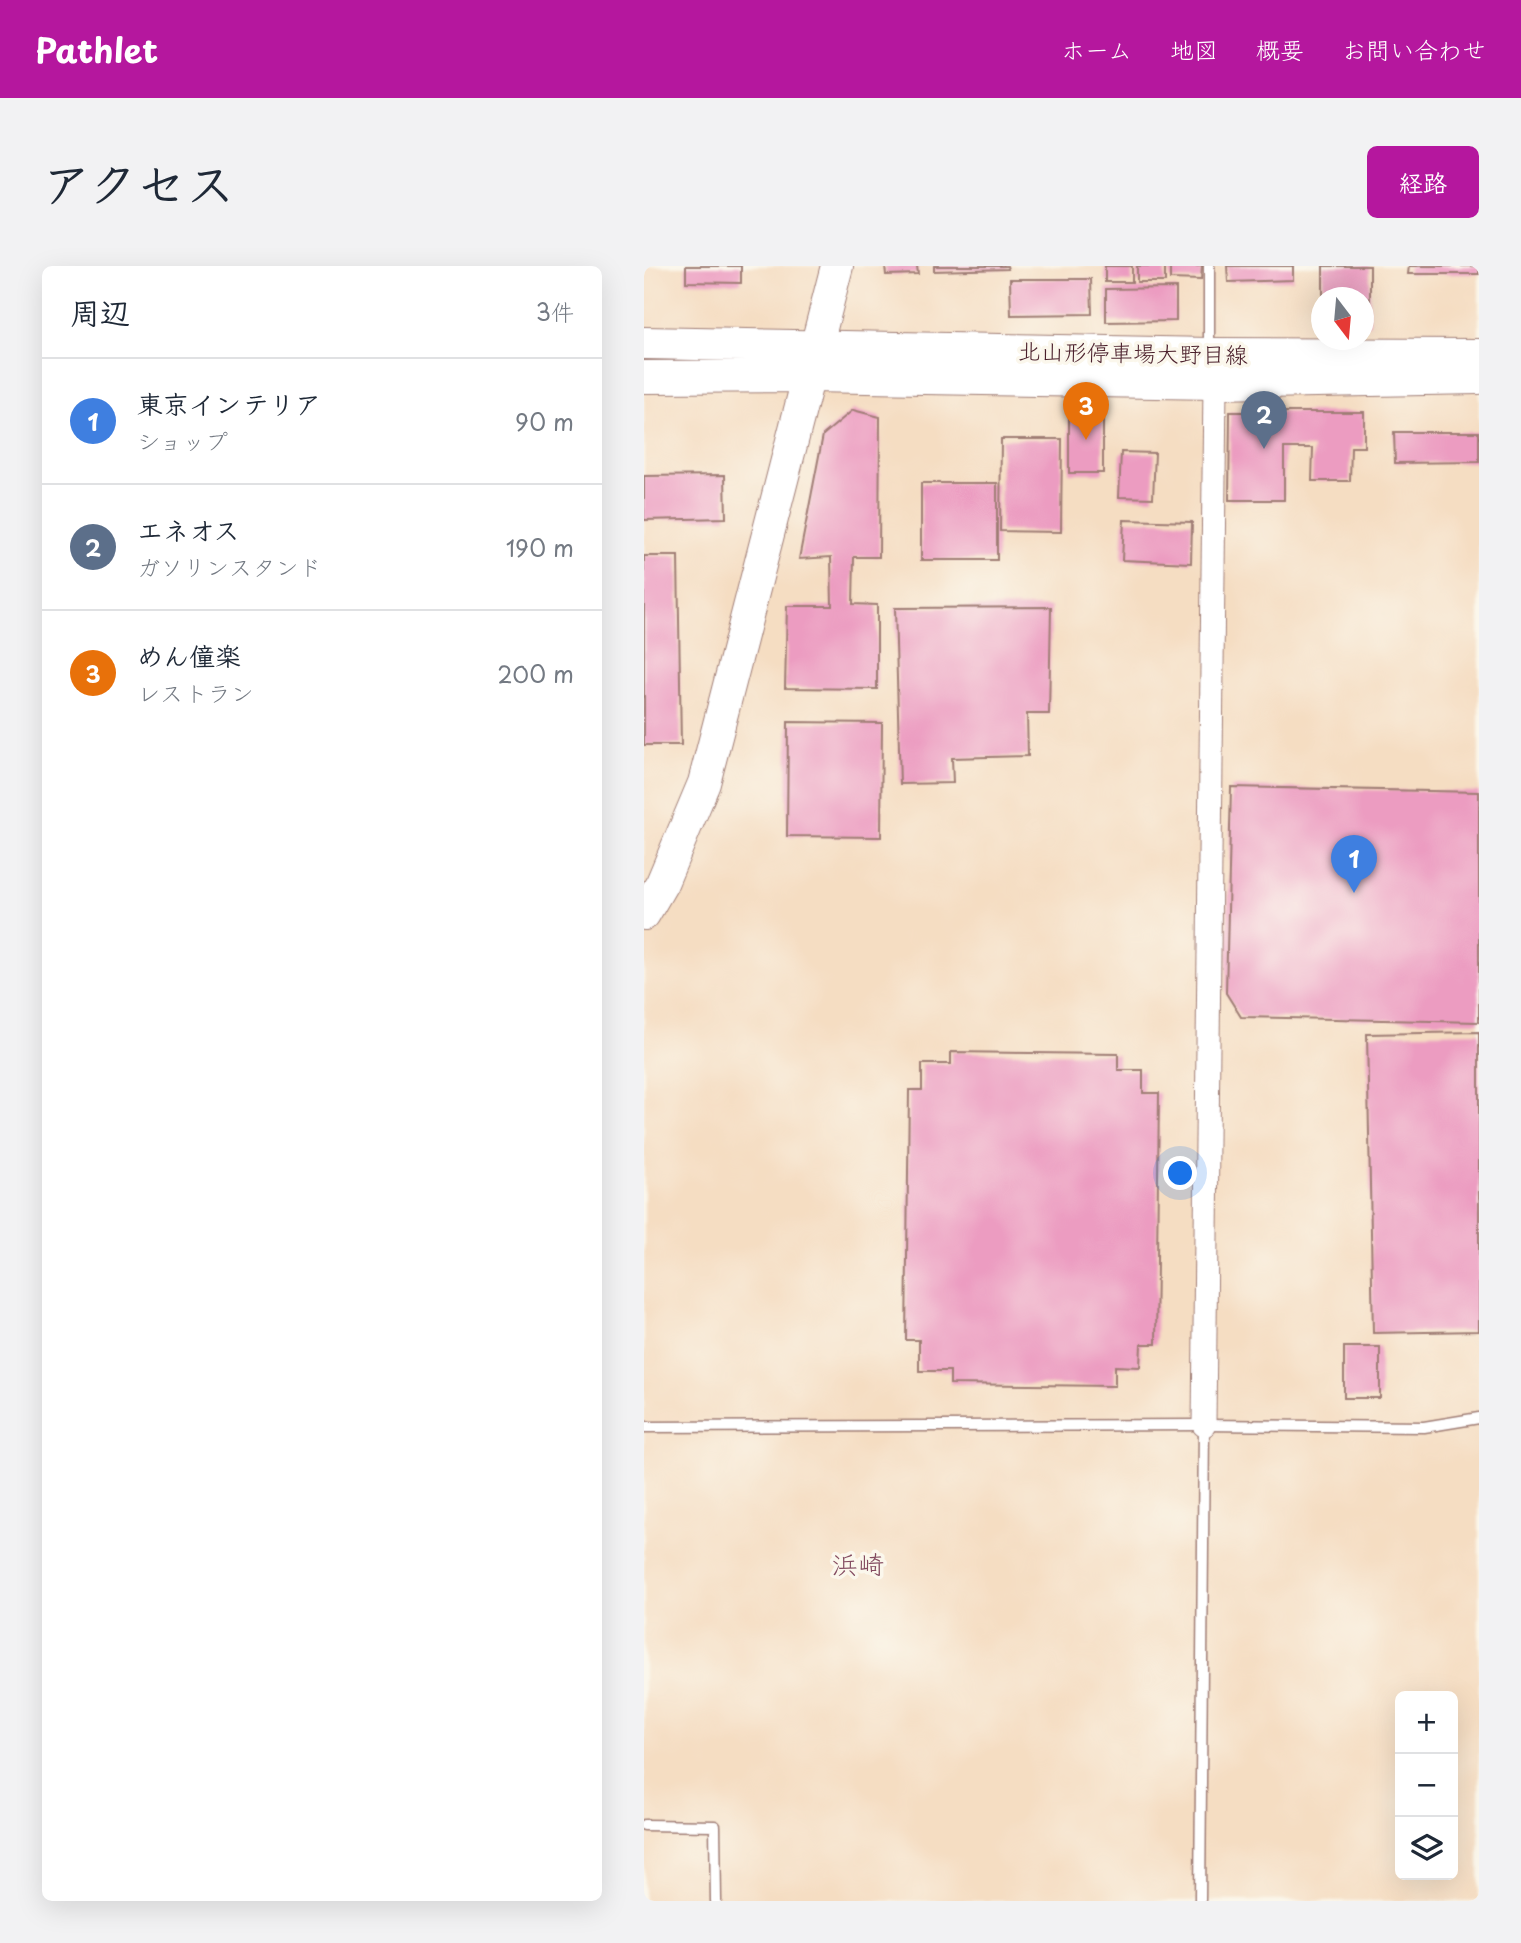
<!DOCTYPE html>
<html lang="ja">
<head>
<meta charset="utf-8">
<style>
  :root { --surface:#fff; --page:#f2f2f3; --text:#1f2937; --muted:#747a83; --line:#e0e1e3; --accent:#b5179e }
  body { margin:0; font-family:"Playpen Sans","Klee One",sans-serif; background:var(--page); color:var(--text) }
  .controls { position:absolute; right:21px; bottom:21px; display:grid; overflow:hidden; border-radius:10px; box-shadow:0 7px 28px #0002 }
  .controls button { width:63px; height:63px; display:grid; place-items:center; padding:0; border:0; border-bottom:2px solid var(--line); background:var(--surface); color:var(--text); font:35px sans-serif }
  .compass { position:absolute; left:667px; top:21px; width:63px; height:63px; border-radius:50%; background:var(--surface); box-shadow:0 7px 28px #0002; rotate:164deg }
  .you { position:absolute; left:537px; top:908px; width:24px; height:24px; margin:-18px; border:5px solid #fff; border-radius:50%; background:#1a73e8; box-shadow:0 0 0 10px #1a73e833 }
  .badge { display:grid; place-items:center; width:46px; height:46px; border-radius:50%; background:var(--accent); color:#fff; font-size:23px; font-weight:700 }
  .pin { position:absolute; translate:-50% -58px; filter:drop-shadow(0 2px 4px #0008) }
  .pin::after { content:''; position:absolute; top:37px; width:24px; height:21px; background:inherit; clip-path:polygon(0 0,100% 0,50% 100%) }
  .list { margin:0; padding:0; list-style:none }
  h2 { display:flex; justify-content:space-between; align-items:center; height:91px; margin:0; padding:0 28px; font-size:30px }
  h2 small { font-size:23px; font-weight:400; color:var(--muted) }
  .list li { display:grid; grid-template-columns:46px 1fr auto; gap:21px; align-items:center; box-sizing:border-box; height:126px; padding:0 28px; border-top:2px solid var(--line) }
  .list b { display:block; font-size:26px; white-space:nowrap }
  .list p { margin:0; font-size:23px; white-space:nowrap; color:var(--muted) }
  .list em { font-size:23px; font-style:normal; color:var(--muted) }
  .icon { flex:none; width:38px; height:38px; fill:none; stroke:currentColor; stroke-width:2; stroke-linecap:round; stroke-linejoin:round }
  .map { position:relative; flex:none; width:835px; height:1635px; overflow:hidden; border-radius:10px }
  header { display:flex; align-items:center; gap:42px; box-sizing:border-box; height:98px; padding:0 35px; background:var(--accent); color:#fff }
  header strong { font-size:33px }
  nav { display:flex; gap:38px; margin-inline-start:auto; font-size:24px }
  .intro { display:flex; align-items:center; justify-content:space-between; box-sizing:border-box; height:168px; padding:0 42px }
  h1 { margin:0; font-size:49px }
  .button { padding:18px 32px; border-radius:10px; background:var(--accent); color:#fff; font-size:24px; font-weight:700 }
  main { display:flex; gap:42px; padding:0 42px }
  aside { flex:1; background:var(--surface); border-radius:10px; box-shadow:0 7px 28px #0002 }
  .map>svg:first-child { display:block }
  .building { fill:#ec9cc1 }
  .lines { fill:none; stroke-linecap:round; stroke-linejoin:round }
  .lane-casing { stroke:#a07e76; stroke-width:13 }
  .street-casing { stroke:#a07e76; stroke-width:25 }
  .secondary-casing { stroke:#a07e76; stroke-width:34 }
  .lane { stroke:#fff; stroke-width:10 }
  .street { stroke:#fff; stroke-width:23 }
  .secondary { stroke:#fff; stroke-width:32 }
  .labels { text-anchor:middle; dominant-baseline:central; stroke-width:7; stroke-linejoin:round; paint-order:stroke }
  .street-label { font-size:23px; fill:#4a1f2b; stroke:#fbf7ec }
  .quarter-label { font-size:26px; fill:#834b60; stroke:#fbf7ec }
</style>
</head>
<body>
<header>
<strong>Pathlet</strong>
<nav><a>ホーム</a><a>地図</a><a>概要</a><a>お問い合わせ</a></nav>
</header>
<div class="intro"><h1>アクセス</h1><a class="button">経路</a></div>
<main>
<aside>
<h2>周辺<small>3件</small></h2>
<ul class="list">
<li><span class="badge" style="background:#3f7fe0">1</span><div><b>東京インテリア</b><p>ショップ</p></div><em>90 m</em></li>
<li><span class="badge" style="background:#5c6f8a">2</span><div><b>エネオス</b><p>ガソリンスタンド</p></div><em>190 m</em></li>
<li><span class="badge" style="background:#e8710a">3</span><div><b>めん僮楽</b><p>レストラン</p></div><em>200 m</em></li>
</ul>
</aside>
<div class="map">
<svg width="835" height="1635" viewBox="0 0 835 1635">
  <rect width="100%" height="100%" fill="#fbf7ec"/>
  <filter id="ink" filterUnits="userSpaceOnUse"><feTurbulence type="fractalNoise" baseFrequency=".0143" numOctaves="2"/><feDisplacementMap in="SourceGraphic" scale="14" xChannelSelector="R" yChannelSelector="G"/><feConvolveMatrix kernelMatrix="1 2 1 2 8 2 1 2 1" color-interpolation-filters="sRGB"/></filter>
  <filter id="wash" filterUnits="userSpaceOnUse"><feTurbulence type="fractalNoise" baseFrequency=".00686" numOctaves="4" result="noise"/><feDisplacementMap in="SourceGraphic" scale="28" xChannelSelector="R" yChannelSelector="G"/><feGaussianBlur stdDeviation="1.57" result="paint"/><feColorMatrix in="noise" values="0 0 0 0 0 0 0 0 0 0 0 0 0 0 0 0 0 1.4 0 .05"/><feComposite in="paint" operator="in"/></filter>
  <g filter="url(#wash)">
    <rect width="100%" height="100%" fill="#f5ddc2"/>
    <g id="blocks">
      <g class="building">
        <polygon points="42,0 97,0 97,17 42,16"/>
        <polygon points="241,0 273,0 274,8 242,9"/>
        <polygon points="290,0 363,0 364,3 290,5"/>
        <rect x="461" y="0" width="27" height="16"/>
        <rect x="493" y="0" width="28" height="16"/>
        <polygon points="526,0 558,0 557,14 526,13"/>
        <polygon points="583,0 649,0 649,14 584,16"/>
        <polygon points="679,0 726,0 726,59 720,59 720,32 679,32"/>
        <polygon points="765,0 835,0 835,8 764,8"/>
        <polygon points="366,13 447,13 448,48 367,49"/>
        <polygon points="532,22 532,55 462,56 462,23"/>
        <polygon points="425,141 459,142 459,207 425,207"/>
        <polygon points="209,144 236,151 235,291 210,291 209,338 233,339 233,423 141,422 143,340 188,340 187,291 155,293 179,169"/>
        <polygon points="586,146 720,146 720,181 707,181 706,215 668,215 669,182 640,182 640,234 585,234"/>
        <polygon points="750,166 835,166 835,196 751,197"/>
        <polygon points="357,173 418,173 417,266 356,265"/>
        <polygon points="477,186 511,187 509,232 475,231"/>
        <polygon points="81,209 82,252 0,254 0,210"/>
        <rect x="277" y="217" width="76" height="77"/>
        <polygon points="480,254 548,256 547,297 478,294"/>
        <polygon points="0,290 34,290 37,479 0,479"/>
        <polygon points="407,341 405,448 383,448 384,490 308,492 309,517 256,518 251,342"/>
        <polygon points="144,456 238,457 237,571 143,570"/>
        <polygon points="587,521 835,526 835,756 597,751 582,727"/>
        <polygon points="835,766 835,1065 729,1067 723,768"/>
        <polygon points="307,786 474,788 474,804 499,804 499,827 515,827 512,1078 497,1078 496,1101 471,1100 471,1120 306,1118 306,1105 275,1105 275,1074 262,1074 265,824 278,824 278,798 307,798"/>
        <rect x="700" y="1081" width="36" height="51"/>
      </g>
    </g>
  </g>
  <g filter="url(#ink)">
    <use href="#blocks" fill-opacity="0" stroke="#a07e76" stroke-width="2"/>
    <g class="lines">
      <defs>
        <g id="lane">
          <polyline points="565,85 565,0"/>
          <polyline points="0,1161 560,1159 780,1161 835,1152"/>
          <polyline points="0,1559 71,1560 72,1635"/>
          <polyline points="556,1635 560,1159"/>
        </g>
        <polyline id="street" points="560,1159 571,117"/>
        <g id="secondary">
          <polyline points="0,77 565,88 835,89"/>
          <polyline points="0,111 165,110 571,117 835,112"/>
          <polyline points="0,648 18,617 60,517 193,0"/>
        </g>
      </defs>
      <use href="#lane" class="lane-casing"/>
      <use href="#street" class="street-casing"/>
      <use href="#secondary" class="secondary-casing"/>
      <use href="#lane" class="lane"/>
      <use href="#street" class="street"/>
      <use href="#secondary" class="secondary"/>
    </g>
  </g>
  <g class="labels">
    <g class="street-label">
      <text transform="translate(489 86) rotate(1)">北山形停車場大野目線</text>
    </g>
    <g class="quarter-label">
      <text x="214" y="1297">浜崎</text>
    </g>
  </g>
</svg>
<div class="controls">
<button>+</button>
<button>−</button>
<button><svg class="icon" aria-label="layers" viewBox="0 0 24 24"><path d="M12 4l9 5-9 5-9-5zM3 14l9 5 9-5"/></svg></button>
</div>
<svg class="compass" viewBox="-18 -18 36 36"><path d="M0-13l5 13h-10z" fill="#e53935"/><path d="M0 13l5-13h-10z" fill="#747a83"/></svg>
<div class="you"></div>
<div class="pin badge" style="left:710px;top:627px;background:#3f7fe0">1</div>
<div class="pin badge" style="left:620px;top:183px;background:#5c6f8a">2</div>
<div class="pin badge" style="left:442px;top:174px;background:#e8710a">3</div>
</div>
</main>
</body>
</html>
